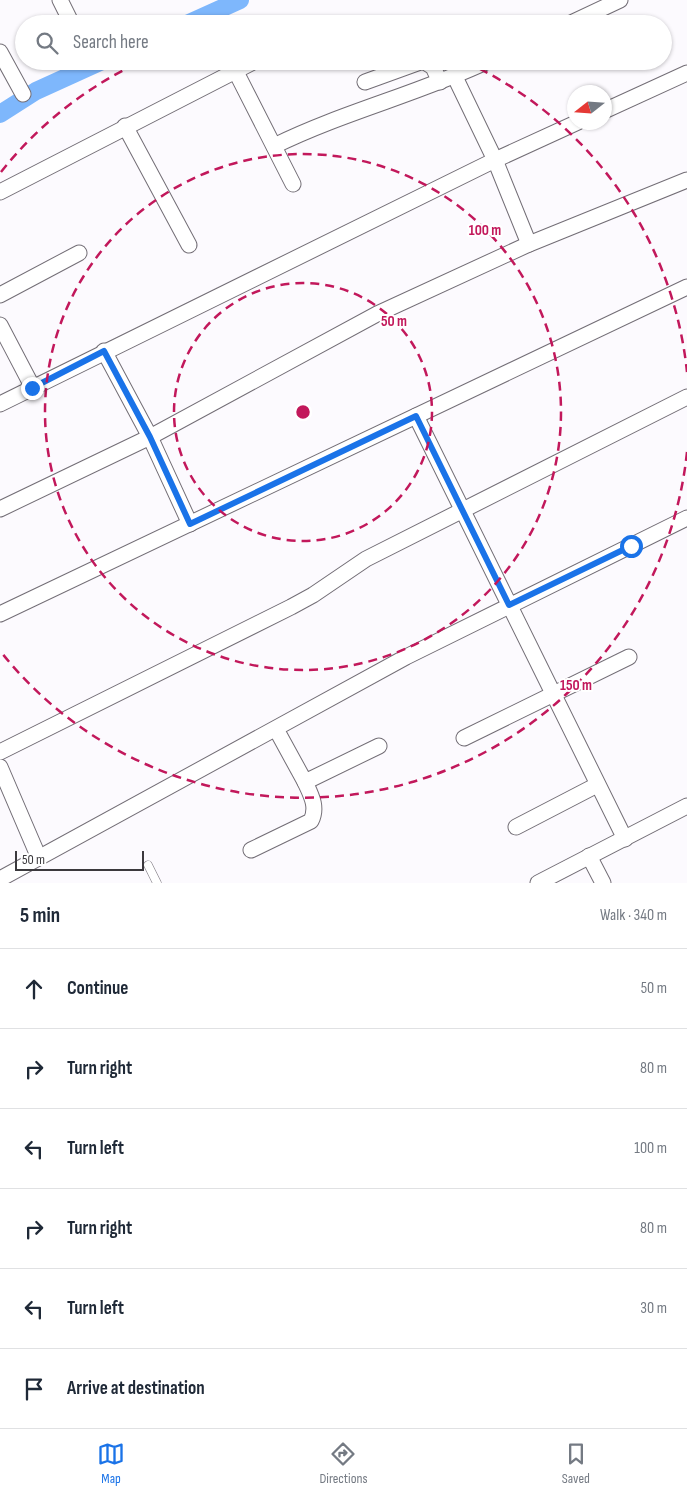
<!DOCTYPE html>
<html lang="en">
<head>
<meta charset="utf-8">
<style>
  :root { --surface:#fff; --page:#f6f6f7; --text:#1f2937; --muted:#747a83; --line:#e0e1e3; --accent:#1a73e8 }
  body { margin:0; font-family:"Sofia Sans Condensed",sans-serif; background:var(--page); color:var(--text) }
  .compass { position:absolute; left:567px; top:85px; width:45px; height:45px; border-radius:50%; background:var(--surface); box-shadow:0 1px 4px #0004; rotate:253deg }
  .scale { position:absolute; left:15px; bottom:12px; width:129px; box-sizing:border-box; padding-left:5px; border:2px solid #3b393d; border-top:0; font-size:14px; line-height:18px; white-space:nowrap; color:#3b393d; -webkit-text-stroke:4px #fff; paint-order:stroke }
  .stop { position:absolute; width:15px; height:15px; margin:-11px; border:4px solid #1a73e8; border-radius:50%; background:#fff }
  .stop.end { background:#1a73e8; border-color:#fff; box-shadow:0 1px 5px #0008 }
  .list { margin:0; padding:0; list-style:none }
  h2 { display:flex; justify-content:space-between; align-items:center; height:65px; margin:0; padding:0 20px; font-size:21px }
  h2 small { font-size:16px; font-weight:400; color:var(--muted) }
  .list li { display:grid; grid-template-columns:32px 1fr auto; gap:15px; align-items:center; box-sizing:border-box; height:80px; padding:0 20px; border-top:1px solid var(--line) }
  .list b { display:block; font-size:19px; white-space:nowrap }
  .list em { font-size:16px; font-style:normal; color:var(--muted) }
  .icon { flex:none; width:28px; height:28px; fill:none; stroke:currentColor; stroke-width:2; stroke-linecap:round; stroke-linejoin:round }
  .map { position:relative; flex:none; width:687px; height:883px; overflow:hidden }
  .search { position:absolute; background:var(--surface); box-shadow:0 1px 4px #0004; left:15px; right:15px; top:15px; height:55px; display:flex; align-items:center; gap:12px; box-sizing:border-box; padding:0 18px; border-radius:28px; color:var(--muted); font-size:19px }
  .sheet { height:545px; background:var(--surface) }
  nav { display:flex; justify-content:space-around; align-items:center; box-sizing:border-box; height:70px; border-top:1px solid var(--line); background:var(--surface); font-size:14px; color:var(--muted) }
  nav a { display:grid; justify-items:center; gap:2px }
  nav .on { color:var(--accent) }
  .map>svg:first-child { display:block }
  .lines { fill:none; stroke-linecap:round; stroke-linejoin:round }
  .canal { stroke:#7eb7fc; stroke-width:18 }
  .lane-casing { stroke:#736e76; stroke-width:9 }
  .street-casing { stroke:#736e76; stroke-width:17 }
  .lane { stroke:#fff; stroke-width:8 }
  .street { stroke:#fff; stroke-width:15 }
  .route { stroke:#1a73e8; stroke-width:6 }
  .ring { fill:none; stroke:#c2185b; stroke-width:2.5; stroke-dasharray:9 6 }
  .centre { fill:#c2185b; stroke:#fff; stroke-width:2.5 }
  .ring-label { font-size:15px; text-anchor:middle; font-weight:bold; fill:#c2185b; stroke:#fff; stroke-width:4; stroke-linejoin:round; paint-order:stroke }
</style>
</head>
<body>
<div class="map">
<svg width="687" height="883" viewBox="0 0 687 883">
  <rect width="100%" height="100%" fill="#fcfafe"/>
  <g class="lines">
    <g class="canal">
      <polyline points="187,24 240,0"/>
      <polyline points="0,114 36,91 102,61"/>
    </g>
    <defs>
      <polyline id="lane" points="148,865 157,883"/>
      <g id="street">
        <polyline points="60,0 72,24"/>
        <polyline points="569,24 620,0"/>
        <polyline points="0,52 23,94"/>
        <polyline points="235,70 293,184"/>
        <polyline points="455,77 495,160 529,244"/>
        <polyline points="365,82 423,61 433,67 440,82"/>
        <polyline points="604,111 687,73"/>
        <polyline points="125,126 189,245"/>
        <path d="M274,146C343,112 418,94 488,61"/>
        <polyline points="0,192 255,61"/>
        <polyline points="0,295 79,253"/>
        <polyline points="0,325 33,388"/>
        <polyline points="104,351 150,437 190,524"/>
        <polyline points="0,404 495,160 578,122"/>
        <polyline points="416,416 625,839"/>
        <polyline points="0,509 150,437 377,314 529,244 687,180"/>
        <polyline points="0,614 687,287"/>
        <polyline points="276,729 305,782 379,746"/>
        <polyline points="464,738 629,657"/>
        <polyline points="0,752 291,607 313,595 366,559 687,397"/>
        <polyline points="0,767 39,858"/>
        <polyline points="516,827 597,785"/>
        <path d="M251,850L311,821C318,807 311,795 305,782"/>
        <polyline points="589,856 603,883"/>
        <polyline points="0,879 406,657 687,518"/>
        <polyline points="538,883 687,806"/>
      </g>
    </defs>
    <use href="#lane" class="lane-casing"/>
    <use href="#street" class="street-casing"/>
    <use href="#lane" class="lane"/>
    <use href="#street" class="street"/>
  </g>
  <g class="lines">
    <polyline class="route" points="32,388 104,351 150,437 190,524 416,416 509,605 631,546"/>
  </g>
  <g class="ring">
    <circle cx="303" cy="412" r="129"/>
    <circle cx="303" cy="412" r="258"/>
    <path d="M687 452A386 386 0 0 1 1 652M1 172A386 386 0 0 1 140 62M466 62A386 386 0 0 1 687 372"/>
  </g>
  <circle cx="303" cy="412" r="8" class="centre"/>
  <g class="ring-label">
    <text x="485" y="235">100 m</text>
    <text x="394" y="326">50 m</text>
    <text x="576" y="690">150 m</text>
  </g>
</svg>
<svg class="compass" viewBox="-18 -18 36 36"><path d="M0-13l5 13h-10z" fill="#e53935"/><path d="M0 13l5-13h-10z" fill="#747a83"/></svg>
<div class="scale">50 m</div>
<div class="stop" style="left:631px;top:546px"></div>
<div class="stop end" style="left:32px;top:388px"></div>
<div class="search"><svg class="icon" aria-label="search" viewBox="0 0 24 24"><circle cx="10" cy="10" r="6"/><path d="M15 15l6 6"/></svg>Search here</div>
</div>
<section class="sheet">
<h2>5 min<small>Walk · 340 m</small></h2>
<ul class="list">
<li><svg class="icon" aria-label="ahead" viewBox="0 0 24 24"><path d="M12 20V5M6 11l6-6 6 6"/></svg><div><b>Continue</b></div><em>50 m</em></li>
<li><svg class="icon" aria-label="right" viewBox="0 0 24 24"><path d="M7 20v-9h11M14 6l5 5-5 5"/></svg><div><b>Turn right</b></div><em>80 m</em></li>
<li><svg class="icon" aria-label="left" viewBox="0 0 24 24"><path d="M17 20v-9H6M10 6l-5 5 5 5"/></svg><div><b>Turn left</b></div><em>100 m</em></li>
<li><svg class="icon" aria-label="right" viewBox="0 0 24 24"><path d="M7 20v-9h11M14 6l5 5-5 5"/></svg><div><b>Turn right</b></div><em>80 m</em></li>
<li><svg class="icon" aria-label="left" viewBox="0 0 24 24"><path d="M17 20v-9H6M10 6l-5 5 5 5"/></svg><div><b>Turn left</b></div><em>30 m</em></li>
<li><svg class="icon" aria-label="arrive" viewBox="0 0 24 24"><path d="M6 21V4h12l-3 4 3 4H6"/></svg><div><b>Arrive at destination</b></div></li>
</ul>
</section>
<nav>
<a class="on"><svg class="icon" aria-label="map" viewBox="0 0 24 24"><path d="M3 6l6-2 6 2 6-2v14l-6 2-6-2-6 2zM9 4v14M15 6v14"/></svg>Map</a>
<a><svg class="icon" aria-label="directions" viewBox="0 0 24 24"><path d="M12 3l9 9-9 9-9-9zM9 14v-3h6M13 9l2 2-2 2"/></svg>Directions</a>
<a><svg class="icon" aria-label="saved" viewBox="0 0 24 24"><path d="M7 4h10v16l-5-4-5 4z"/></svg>Saved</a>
</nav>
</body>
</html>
